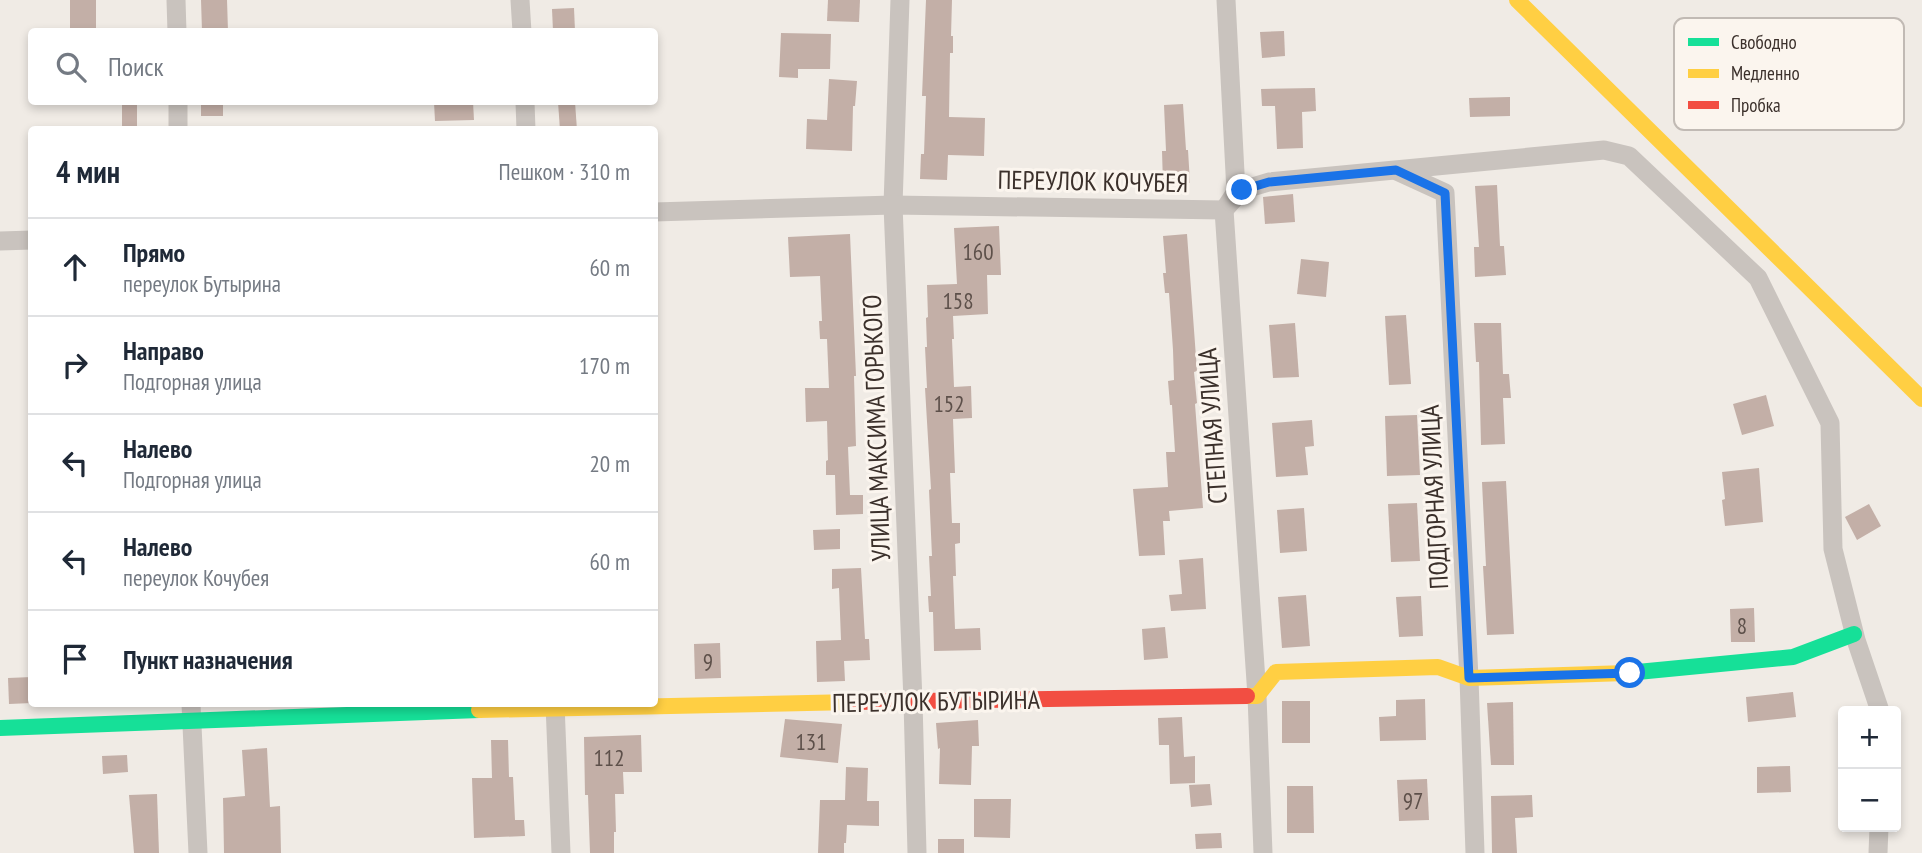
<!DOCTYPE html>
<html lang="ru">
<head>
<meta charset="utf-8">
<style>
  :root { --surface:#fff; --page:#f6f6f7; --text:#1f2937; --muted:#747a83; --line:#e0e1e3 }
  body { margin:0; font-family:"PT Sans Narrow",sans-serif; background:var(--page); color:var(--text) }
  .controls { position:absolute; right:21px; bottom:21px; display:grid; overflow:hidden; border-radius:7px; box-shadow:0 4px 10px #0003 }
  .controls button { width:63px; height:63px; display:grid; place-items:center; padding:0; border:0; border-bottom:2px solid var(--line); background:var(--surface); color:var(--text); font:35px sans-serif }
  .stop { position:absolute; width:21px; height:21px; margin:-16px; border:5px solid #1a73e8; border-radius:50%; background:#fff }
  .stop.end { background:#1a73e8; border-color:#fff; box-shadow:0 2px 7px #0008 }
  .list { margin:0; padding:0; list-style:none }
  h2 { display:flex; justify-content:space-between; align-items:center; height:91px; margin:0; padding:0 28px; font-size:30px }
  h2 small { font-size:23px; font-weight:400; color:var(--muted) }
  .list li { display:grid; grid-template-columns:46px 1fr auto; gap:21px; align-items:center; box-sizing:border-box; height:98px; padding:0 28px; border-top:2px solid var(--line) }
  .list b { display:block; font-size:26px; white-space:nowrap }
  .list p { margin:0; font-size:23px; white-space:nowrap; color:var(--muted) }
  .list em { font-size:23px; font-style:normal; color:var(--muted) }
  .icon { flex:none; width:38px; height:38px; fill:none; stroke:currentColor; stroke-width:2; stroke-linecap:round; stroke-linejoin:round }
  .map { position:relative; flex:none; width:1922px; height:853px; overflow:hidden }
  .search { position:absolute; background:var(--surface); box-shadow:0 4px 10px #0003; left:28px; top:28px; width:630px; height:77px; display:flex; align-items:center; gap:18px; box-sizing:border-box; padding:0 24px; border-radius:7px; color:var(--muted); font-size:26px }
  .panel { position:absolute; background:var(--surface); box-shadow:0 4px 10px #0003; left:28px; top:126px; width:630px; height:581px; border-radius:7px }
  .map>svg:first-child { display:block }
  .building { fill:#c3afa7 }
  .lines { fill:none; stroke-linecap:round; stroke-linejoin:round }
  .street { stroke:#c9c3be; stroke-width:19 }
  .fast { stroke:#16e098; stroke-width:16 }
  .slow { stroke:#ffcf43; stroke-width:16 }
  .jam { stroke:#f24e42; stroke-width:16 }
  .route { stroke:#1a73e8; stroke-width:9 }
  .labels { text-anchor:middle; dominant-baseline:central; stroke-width:6; stroke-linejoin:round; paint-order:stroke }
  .number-label { font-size:23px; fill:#5d504a }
  .street-label { font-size:26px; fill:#3b302b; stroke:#fbf5ee }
  .key { fill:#fbf5ee; stroke:#c1bab4; stroke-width:2 }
  .key-label { font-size:19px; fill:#3b302b }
</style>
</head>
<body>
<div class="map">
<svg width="1922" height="853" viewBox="0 0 1922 853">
  <rect width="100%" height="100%" fill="#f0ebe5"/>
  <g class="building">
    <polygon points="70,0 96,0 96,30 70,31"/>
    <polygon points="201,0 227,0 228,32 202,32"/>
    <polygon points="828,0 860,0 859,22 827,21"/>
    <polygon points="926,0 952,0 951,36 953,36 953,53 950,53 949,117 985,118 984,156 948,155 947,180 920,179 921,154 924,154 926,96 922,96"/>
    <polygon points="574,8 575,31 553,31 552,9"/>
    <polygon points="1284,31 1285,56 1262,58 1260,32"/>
    <polygon points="781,33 831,34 830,69 798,69 798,78 779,77"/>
    <polygon points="829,79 857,81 855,106 853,106 852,151 806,149 807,119 827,120"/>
    <polygon points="1315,88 1316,111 1302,112 1303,148 1277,149 1275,106 1262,106 1261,89"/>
    <polygon points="1510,97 1510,116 1470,117 1469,98"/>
    <rect x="201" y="102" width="22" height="14"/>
    <polygon points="434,102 473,102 474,120 435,121"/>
    <polygon points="558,102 575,102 577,130 560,130"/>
    <rect x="122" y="103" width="15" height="27"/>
    <polygon points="1183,104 1186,150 1188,150 1190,183 1163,184 1162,151 1166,151 1164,105"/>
    <polygon points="1497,185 1500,246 1504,246 1506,275 1475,277 1474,247 1479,247 1475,186"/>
    <polygon points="1293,194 1295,222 1265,224 1263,197"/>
    <polygon points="999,226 1001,275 987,275 988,314 953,316 954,339 952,339 954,387 971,386 972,418 953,419 955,473 950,473 952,523 960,523 960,543 955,544 956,576 953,576 955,629 980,628 981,650 934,651 933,612 929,612 928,596 931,596 929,556 932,556 929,490 931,489 925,388 927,388 925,347 927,347 926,318 928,317 927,285 957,284 954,228"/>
    <polygon points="850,234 856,376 854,376 856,446 848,447 850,495 863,495 863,514 836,515 835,475 826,475 826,461 828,460 827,421 806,422 805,388 829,388 827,339 820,339 819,321 822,321 820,276 790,277 788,237"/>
    <polygon points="1187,234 1197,371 1194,372 1197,403 1195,404 1203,508 1169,511 1170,521 1163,521 1165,555 1139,556 1133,489 1168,487 1166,452 1175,452 1172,405 1170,405 1168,381 1174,380 1173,350 1169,293 1165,293 1163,273 1166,273 1163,236"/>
    <polygon points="1301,259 1329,262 1326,297 1297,294"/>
    <polygon points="1406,315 1411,384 1389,385 1385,316"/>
    <polygon points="1295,323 1299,377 1273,378 1269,325"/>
    <polygon points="1474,323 1501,323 1503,374 1509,374 1511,398 1503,398 1505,444 1481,445 1479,362 1476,362"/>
    <polygon points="1766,395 1774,426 1742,435 1733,404"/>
    <polygon points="1417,415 1420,475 1387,476 1385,416"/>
    <polygon points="1312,420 1314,446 1305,447 1308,475 1276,477 1272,423"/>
    <polygon points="1759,468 1763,522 1725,526 1722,500 1725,499 1722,472"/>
    <polygon points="1506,481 1514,634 1487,635 1483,566 1486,566 1482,482"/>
    <polygon points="1417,503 1420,561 1391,562 1388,504"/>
    <polygon points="1869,504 1881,526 1857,540 1845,517"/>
    <polygon points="1304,508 1307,551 1280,553 1277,510"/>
    <polygon points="840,529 840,549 814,550 813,530"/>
    <polygon points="1203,558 1206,609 1171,611 1169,595 1182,594 1179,560"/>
    <polygon points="861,568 865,639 869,639 870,660 844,661 845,681 817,682 816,641 841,640 839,588 832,589 832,569"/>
    <polygon points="1306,595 1310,646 1282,648 1278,597"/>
    <polygon points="1421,596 1423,636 1399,637 1396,597"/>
    <polygon points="1754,608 1755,642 1731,642 1730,609"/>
    <polygon points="1165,627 1168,658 1144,660 1142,629"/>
    <polygon points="720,643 721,678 695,679 694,644"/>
    <polygon points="32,677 32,703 9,704 8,678"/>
    <polygon points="1793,692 1796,717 1748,722 1746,697"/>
    <polygon points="1425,699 1426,740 1380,741 1379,717 1396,716 1396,700"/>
    <rect x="1282" y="701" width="28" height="42"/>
    <polygon points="1513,702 1514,765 1491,765 1487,703"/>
    <polygon points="1182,717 1184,757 1195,756 1195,783 1170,784 1169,745 1159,745 1158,718"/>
    <polygon points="785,719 842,724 838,763 780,757"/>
    <polygon points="978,720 979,746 972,746 971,785 939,784 940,748 938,749 936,723"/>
    <polygon points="641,735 642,772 623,772 624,794 615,794 616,832 614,832 614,853 590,853 588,795 585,795 584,737"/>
    <polygon points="491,740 508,740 509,777 513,777 515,820 524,820 525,836 474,838 472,778 492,778"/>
    <polygon points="267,748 270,807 280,806 281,853 224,853 223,798 245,796 242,750"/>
    <polygon points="127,755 128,772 103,774 102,756"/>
    <polygon points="1790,766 1791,792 1757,793 1757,767"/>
    <polygon points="846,767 868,768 867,801 879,801 879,826 847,825 846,843 844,843 844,853 818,853 820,800 845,800"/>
    <polygon points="1427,779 1429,820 1399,821 1397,780"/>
    <polygon points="1210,784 1212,805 1191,807 1189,785"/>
    <polygon points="1287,786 1313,786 1314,833 1287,833"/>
    <polygon points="157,794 159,853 134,853 129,795"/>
    <polygon points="1532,795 1533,817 1515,818 1517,853 1492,853 1491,796"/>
    <polygon points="974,799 1011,799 1010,838 974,837"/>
    <polygon points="1221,833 1222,848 1196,849 1195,834"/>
    <rect x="938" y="839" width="26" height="14"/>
  </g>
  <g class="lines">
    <g class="street">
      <polyline points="176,0 177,32"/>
      <polyline points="520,0 522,32"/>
      <polyline points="900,0 893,205 913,701 917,853"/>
      <polyline points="1226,0 1236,192 1224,210 1257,696 1263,853"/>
      <polyline points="178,102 178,130"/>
      <polyline points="525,102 526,130"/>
      <polyline points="1397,171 1445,193 1469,678 1475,853"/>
      <polyline points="654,212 893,205 1224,210 1242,190 1269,182 1604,150 1629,156 1758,278 1830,423 1833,549 1856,640 1880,711"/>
      <polyline points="0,241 32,240"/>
      <polyline points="191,704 198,853"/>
      <polyline points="555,704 561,853"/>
      <polyline points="1878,853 1879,827"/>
    </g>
    <g class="fast">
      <polyline points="1627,673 1793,657 1854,634"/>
      <polyline points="0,728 479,710"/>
    </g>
    <g class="slow">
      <polyline points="1517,0 1922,399"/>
      <polyline points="1247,696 1257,696 1276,672 1438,667 1469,678 1627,673"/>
      <polyline points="479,710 853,702"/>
    </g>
    <polyline class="jam" points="853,702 1247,696"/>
  </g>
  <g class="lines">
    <polyline class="route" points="1242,190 1269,182 1396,170 1445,193 1469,678 1630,673"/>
  </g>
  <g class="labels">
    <g class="number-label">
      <text x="978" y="251">160</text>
      <text x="958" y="300">158</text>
      <text x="949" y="403">152</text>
      <text x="1742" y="625">8</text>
      <text x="708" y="661">9</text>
      <text x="811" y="741">131</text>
      <text x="609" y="757">112</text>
      <text x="1413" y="800">97</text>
    </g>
    <g class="street-label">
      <text transform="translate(1093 181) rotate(1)">ПЕРЕУЛОК КОЧУБЕЯ</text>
      <text transform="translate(1212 426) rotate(-94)">СТЕПНАЯ УЛИЦА</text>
      <text transform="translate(876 428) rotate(-92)">УЛИЦА МАКСИМА ГОРЬКОГО</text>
      <text transform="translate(1434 497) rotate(-93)">ПОДГОРНАЯ УЛИЦА</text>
      <text transform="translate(936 701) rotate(-1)">ПЕРЕУЛОК БУТЫРИНА</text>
    </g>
  </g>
  <rect x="1674" y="18" width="230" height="112" rx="10" class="key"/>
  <rect x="1688" y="38" width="31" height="8" fill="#16e098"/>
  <rect x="1688" y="69" width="31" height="9" fill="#ffcf43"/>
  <rect x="1688" y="101" width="31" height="8" fill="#f24e42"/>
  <g class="key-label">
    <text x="1731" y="49">Свободно</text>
    <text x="1731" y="80">Медленно</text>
    <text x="1731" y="112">Пробка</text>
  </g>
</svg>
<div class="controls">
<button>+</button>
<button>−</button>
</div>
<div class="stop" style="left:1630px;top:673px"></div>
<div class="stop end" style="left:1242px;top:190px"></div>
<div class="search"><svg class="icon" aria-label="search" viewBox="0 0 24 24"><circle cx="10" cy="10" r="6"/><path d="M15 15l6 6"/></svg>Поиск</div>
<section class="panel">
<h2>4 мин<small>Пешком · 310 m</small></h2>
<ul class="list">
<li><svg class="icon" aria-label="ahead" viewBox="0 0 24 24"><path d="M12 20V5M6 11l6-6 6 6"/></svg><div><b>Прямо</b><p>переулок Бутырина</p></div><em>60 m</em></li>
<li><svg class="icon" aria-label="right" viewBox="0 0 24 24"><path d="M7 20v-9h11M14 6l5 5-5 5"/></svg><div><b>Направо</b><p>Подгорная улица</p></div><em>170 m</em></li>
<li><svg class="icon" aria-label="left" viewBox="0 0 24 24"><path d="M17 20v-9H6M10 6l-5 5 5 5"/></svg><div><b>Налево</b><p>Подгорная улица</p></div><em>20 m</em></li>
<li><svg class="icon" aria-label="left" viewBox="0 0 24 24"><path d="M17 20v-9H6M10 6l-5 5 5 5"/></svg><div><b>Налево</b><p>переулок Кочубея</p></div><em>60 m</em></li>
<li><svg class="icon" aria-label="arrive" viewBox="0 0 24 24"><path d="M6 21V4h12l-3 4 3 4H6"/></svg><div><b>Пункт назначения</b></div></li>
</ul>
</section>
</div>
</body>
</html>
